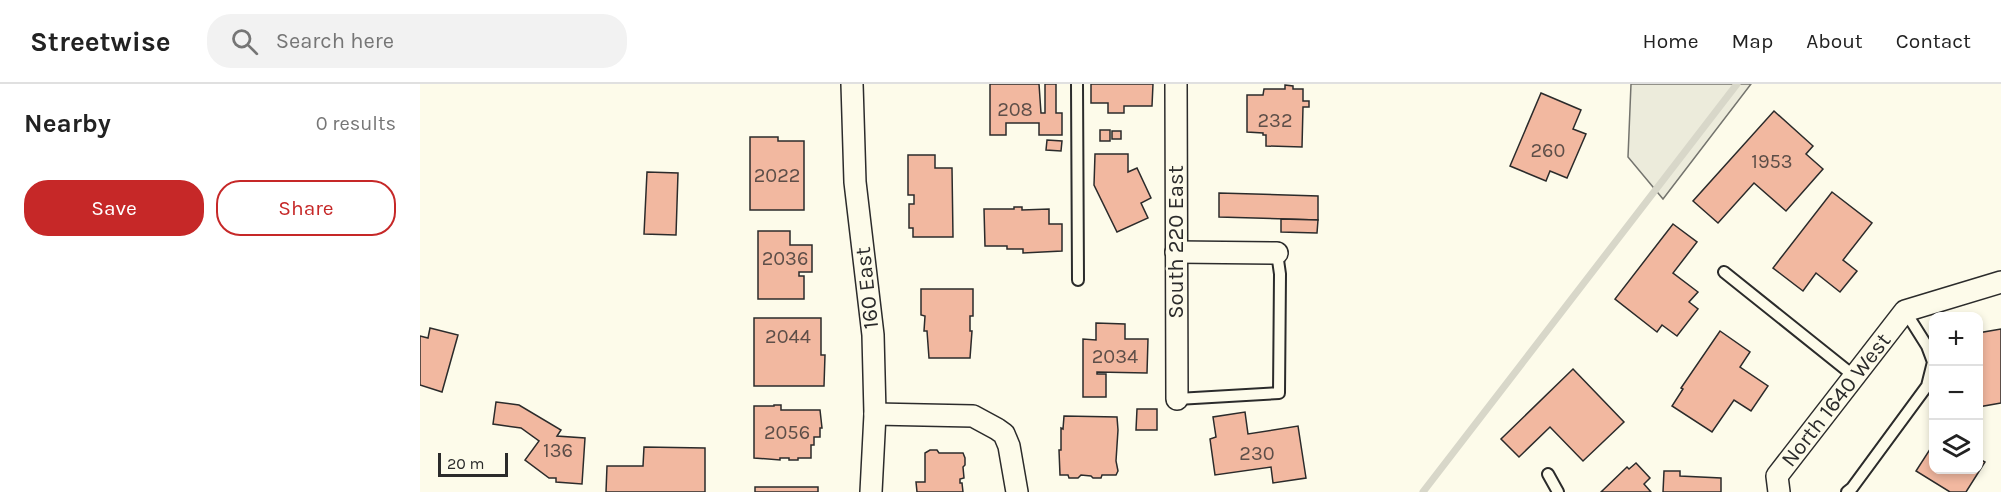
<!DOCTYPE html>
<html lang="en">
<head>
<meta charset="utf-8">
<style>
  :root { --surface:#fff; --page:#f2f2f2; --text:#222; --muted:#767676; --line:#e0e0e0; --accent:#c62828 }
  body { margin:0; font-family:Karla,sans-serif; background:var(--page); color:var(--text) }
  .controls { position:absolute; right:18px; bottom:18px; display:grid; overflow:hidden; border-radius:12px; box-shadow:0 3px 9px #0003 }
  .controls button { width:54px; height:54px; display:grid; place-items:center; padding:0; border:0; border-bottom:2px solid var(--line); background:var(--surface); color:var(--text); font:30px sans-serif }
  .scale { position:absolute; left:18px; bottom:15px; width:70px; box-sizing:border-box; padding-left:6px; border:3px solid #2b2b2b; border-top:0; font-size:16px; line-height:21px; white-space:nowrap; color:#2b2b2b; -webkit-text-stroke:4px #fdfbea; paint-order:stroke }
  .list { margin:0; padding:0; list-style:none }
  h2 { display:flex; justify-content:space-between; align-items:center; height:78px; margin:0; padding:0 24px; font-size:26px }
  h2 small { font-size:20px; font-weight:400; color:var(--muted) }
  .actions { display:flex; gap:12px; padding:18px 24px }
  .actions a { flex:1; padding:14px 0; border:2px solid var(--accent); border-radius:24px; text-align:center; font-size:21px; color:var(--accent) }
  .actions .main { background:var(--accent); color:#fff }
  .icon { flex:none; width:33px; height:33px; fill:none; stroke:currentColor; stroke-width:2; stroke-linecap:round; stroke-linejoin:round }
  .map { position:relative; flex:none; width:1581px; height:408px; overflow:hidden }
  header { display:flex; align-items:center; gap:36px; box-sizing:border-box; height:84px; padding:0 30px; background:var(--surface); border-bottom:2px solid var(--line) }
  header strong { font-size:28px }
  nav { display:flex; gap:33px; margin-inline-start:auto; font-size:21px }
  .search { width:420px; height:54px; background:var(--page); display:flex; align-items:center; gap:15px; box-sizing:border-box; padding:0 21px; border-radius:24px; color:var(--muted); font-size:22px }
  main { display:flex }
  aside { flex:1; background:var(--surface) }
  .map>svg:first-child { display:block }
  .green { fill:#ecebdb; stroke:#74746e; stroke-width:1.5 }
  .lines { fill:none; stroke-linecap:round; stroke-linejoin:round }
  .stream { stroke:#d8d7c9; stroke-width:7 }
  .building { fill:#f2b8a0; stroke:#2b2b2b; stroke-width:1.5 }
  .lane-casing { stroke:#2b2b2b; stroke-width:14 }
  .street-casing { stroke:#2b2b2b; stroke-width:24 }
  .lane { stroke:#fdfbea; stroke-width:10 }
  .street { stroke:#fdfbea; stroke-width:21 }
  .labels { text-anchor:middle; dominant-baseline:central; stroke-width:4.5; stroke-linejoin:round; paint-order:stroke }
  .number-label { font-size:20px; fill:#5d4e48 }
  .street-label { font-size:22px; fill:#2b2b2b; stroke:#fdfbea }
</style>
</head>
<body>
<header>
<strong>Streetwise</strong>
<div class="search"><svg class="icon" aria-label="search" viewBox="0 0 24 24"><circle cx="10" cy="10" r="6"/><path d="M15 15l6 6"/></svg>Search here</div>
<nav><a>Home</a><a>Map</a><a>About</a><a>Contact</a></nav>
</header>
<main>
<aside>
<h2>Nearby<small>0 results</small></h2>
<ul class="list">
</ul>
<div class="actions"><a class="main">Save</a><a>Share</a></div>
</aside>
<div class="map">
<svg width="1581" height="408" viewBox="0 0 1581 408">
  <rect width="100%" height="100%" fill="#fdfbea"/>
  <polygon class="green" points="1211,0 1331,0 1243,115 1208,73"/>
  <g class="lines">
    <polyline class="stream" points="1003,408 1317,0"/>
  </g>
  <g class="building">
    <polygon points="570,0 619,0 621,29 625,29 625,0 636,0 636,29 642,29 642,51 619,51 619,39 586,39 586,51 570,51"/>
    <polygon points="671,0 733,0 732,22 704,22 704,29 688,29 688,19 671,19"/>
    <polygon points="865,1 873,2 873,5 883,5 883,17 889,17 889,23 883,23 882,63 846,62 846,51 843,51 843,49 827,48 827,11 843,11 844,5 865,5"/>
    <polygon points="1121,9 1161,26 1153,45 1166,50 1147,94 1130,87 1126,97 1090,82"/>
    <polygon points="1354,27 1393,62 1386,70 1403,85 1366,127 1334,99 1298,139 1273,117"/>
    <rect x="680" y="46" width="10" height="11"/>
    <rect x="692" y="47" width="9" height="8"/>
    <polygon points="330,53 358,53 358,57 384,57 384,126 330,126"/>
    <polygon points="627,56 642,57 641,67 626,66"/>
    <polygon points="675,70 708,70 708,88 717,84 731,114 721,119 728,134 697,148 674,101"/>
    <polygon points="488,71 515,71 515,84 532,84 533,153 493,153 493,144 489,144 489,120 494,120 494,111 488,111"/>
    <polygon points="227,88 258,89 256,151 224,150"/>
    <polygon points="1412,108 1452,139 1423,176 1437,187 1420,208 1396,189 1383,207 1353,184"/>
    <polygon points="799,109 898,112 898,136 799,133"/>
    <polygon points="594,123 602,123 602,126 629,125 629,140 642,140 642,167 603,169 603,165 587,165 587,162 565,162 564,125 594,125"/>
    <polygon points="861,135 898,136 897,149 861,148"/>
    <polygon points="1253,140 1277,158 1253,189 1278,208 1269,218 1278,225 1257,252 1242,241 1237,248 1195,215"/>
    <polygon points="338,147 370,147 370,161 392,161 392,188 379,188 379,192 384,192 384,215 338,215"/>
    <polygon points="501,205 553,205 553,232 550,232 550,247 552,247 550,274 509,274 507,247 504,247 505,232 501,231"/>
    <polygon points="334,234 401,234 401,271 405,271 404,302 334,302"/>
    <polygon points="676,239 705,240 705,255 728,255 727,289 677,288 677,290 686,290 686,313 663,313 663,255 676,256"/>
    <polygon points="10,244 38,251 22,308 0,301 0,252 8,254"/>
    <polygon points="1581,245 1581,319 1558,323 1558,249"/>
    <polygon points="1300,247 1330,268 1320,283 1348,302 1331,327 1314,316 1292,348 1252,322 1263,305 1261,304"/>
    <polygon points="1153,285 1204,338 1163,377 1130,343 1099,373 1081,355"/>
    <polygon points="76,318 99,321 141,346 137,352 165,354 162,400 136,398 136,394 129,394 105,376 119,357 101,344 73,340"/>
    <polygon points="354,321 361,321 361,326 400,326 402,344 400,344 400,353 394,353 394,361 391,361 391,374 378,374 378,376 369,376 369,374 360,374 360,376 334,374 334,322 354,322"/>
    <polygon points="717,325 737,325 737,346 716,346"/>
    <polygon points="825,328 828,350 878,342 886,394 853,399 851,383 795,391 790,355 796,353 793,333"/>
    <polygon points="644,332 697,333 698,346 696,377 698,387 696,391 682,391 681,394 673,394 671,392 661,391 658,394 649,394 648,391 640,391 639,366 641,366 641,344 643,345"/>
    <polygon points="1514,359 1514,386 1558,386 1558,374 1565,378 1546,408 1530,408 1496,387"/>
    <polygon points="224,363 285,364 285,408 186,408 187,382 223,382"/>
    <polygon points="510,366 517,366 519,369 543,369 545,374 545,381 543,383 544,394 540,395 540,399 542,399 543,408 497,408 496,398 505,398 505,369"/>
    <polygon points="1216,379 1230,394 1224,400 1231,408 1181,408 1207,383 1209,385"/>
    <polygon points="1244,387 1260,387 1260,392 1301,394 1301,408 1243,408"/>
    <rect x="335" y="403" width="63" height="5"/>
  </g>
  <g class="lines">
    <defs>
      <g id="lane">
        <polyline points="657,0 658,196"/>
        <polyline points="1304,188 1434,292"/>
        <polyline points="757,315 859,309 860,190 857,169"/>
        <polyline points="1128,390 1138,408"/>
        <polyline points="1427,408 1432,404 1507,302 1513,278 1507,262 1485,227"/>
      </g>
      <g id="street">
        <polyline points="432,0 435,98 453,251 455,330 451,408"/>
        <polyline points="756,0 757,315"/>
        <polyline points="756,168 857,169"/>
        <polyline points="455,330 553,332 577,345 584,350 589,362 597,408"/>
        <polyline points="1359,408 1357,392 1485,227 1581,198"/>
      </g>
    </defs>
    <use href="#lane" class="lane-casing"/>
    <use href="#street" class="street-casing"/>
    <use href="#lane" class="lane"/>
    <use href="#street" class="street"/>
  </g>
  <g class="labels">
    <g class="number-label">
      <text x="595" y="25">208</text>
      <text x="855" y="36">232</text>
      <text x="1128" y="66">260</text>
      <text x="1352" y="77">1953</text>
      <text x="357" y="91">2022</text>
      <text x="365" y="174">2036</text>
      <text x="368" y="252">2044</text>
      <text x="695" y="272">2034</text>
      <text x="367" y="348">2056</text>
      <text x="138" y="366">136</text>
      <text x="837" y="369">230</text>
    </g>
    <g class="street-label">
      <text transform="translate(756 158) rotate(-90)">South 220 East</text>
      <text transform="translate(447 204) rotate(-96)">160 East</text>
      <text transform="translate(1416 316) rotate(-52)">North 1640 West</text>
    </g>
  </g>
</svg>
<div class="controls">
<button>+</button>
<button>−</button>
<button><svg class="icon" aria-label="layers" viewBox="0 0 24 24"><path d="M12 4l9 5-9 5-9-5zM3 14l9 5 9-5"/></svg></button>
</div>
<div class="scale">20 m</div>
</div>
</main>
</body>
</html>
